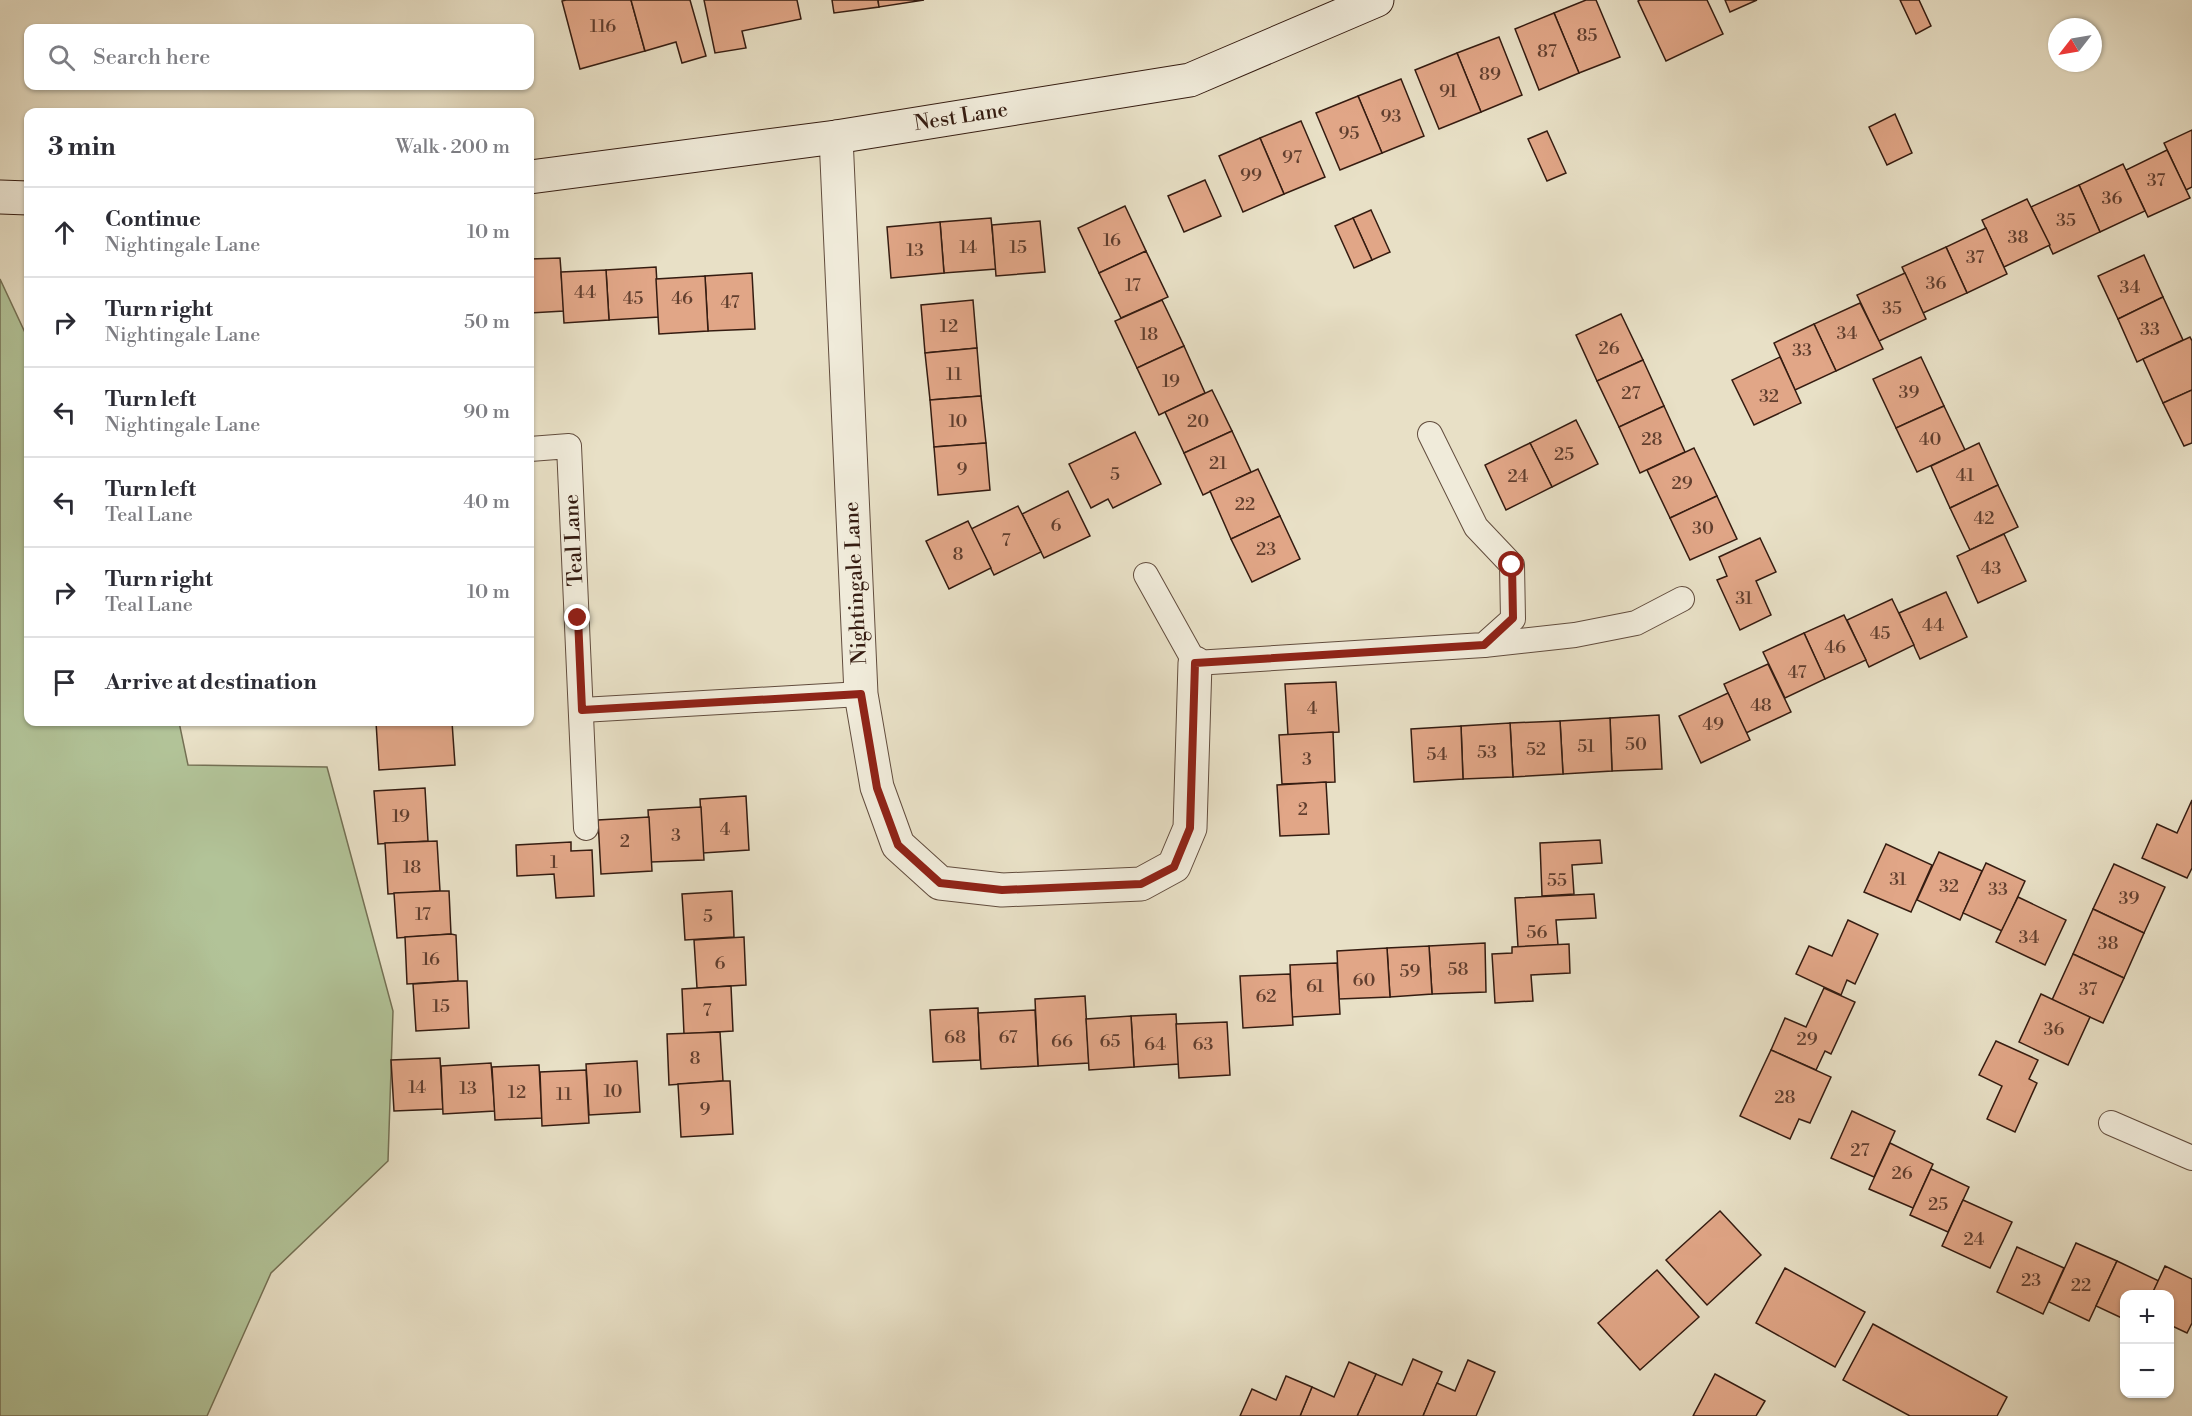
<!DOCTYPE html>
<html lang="en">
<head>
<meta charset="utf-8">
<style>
  :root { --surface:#fff; --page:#f7f7f7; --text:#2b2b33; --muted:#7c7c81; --line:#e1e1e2 }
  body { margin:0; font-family:"Libre Bodoni",serif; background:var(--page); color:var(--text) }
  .controls { position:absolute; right:18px; bottom:18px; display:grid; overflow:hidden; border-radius:12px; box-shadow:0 2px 4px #0004 }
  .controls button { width:54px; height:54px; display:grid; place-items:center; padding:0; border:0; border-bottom:2px solid var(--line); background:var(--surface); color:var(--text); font:30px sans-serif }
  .compass { position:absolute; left:2048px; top:18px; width:54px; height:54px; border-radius:50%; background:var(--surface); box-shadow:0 2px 4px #0004; rotate:239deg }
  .stop { position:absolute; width:18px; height:18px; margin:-14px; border:4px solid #8f2418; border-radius:50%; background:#fff }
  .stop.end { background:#8f2418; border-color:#fff; box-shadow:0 2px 6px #0008 }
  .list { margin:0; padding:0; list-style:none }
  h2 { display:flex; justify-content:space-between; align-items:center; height:78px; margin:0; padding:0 24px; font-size:26px }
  h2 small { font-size:20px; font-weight:400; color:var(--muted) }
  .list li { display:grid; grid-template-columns:39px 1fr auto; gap:18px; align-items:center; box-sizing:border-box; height:90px; padding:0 24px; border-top:2px solid var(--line) }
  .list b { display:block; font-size:22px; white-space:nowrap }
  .list p { margin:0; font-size:20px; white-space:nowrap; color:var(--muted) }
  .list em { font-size:20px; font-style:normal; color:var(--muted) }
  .icon { flex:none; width:33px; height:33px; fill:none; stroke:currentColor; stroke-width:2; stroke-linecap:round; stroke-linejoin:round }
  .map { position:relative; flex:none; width:2192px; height:1416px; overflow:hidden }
  .search { position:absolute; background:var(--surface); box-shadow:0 2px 4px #0004; left:24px; top:24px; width:510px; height:66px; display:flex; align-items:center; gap:15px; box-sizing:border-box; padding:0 21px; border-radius:12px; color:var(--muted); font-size:22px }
  .panel { position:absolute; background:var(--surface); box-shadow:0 2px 4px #0004; left:24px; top:108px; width:510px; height:618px; border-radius:12px }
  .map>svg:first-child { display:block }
  .green { fill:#b2c398; stroke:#747054; stroke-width:1.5 }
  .building { fill:#e1a687; stroke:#351c11; stroke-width:1.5 }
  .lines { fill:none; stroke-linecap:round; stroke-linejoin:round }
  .lane-casing { stroke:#624d3e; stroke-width:26 }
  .street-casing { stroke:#624d3e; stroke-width:35 }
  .secondary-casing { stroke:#351c11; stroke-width:35 }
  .lane { stroke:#f0ebda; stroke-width:24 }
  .street { stroke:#f0ebda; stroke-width:33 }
  .secondary { stroke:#f0ebda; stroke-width:33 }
  .route { stroke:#8f2418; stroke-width:8 }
  .labels { text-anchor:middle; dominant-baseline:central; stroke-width:4.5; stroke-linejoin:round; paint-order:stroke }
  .number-label { font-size:18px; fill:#603e2e }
  .street-label { font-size:21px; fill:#351c11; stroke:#f0ebda }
</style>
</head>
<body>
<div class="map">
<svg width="2192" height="1416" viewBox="0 0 2192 1416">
  <rect width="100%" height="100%" fill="#e8e0c6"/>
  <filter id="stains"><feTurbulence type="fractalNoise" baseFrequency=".00333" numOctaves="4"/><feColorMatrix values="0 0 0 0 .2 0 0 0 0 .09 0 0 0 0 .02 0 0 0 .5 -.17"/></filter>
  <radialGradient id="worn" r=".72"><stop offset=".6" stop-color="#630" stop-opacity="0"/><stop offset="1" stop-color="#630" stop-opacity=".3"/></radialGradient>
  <polygon class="green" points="0,279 28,339 28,722 179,722 188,765 327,767 393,1011 388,1161 271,1273 207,1416 0,1416"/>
  <g class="building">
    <polygon points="566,0 631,0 645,51 580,69 562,1"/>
    <polygon points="631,0 690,0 706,56 682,63 676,42 645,51"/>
    <polygon points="704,0 797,0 801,19 742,31 746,48 715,53"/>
    <polygon points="832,0 878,0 879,7 834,13"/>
    <polygon points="878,0 924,0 879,7"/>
    <polygon points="1586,0 1596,0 1620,57 1579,73 1554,13"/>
    <polygon points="1640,0 1707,0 1723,34 1666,61 1638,1"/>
    <polygon points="1725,0 1757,0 1730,12"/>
    <polygon points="1900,0 1919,0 1931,26 1916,34"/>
    <polygon points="1554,13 1579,73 1539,90 1515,29"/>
    <polygon points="1499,37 1522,95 1481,112 1457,53"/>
    <polygon points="1457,53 1481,112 1439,129 1415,70"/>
    <polygon points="1401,79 1424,136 1382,153 1358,96"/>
    <polygon points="1358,96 1382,153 1340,170 1316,113"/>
    <polygon points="1895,114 1912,153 1887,165 1869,127"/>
    <polygon points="1301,121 1325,177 1284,194 1260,138"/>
    <polygon points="2192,130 2192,187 2186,190 2164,143"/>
    <polygon points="1547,131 1566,173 1547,181 1528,139"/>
    <polygon points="1260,138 1284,194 1243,212 1219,156"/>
    <polygon points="2167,150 2190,198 2148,217 2126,170"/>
    <polygon points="2123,164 2145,211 2100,232 2079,185"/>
    <polygon points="1205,180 1221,216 1184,232 1168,196"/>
    <polygon points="2079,185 2100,232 2053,254 2031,207"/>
    <polygon points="2027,199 2050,245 2004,267 1982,220"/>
    <polygon points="1125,206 1146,251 1099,273 1078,228"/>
    <polygon points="1371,210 1390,252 1372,260 1353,218"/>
    <polygon points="991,218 996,269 944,273 940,222"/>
    <polygon points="1353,218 1372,260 1354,268 1335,226"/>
    <polygon points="1040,221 1045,272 996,276 992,225"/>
    <polygon points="940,222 944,273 891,278 887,227"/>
    <polygon points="1986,228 2007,274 1967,293 1946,247"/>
    <polygon points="1946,247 1967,293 1923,313 1902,267"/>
    <polygon points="1146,251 1168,297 1121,318 1099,273"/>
    <polygon points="2144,255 2163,297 2118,319 2098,276"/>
    <polygon points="560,258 564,311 530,313 530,259"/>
    <polygon points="656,267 659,317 609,320 606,270"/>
    <polygon points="606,270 609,320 564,323 561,272"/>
    <polygon points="752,273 755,329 708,331 705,276"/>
    <polygon points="1905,273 1926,319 1879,341 1857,295"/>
    <polygon points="705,276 708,331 659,334 656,279"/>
    <polygon points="2163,297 2183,340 2137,362 2118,319"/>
    <polygon points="973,300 977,348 925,353 921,305"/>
    <polygon points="1162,300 1184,346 1137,368 1115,321"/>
    <polygon points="1860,303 1883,349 1836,371 1814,324"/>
    <polygon points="1621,314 1643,360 1597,381 1576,335"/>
    <polygon points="1814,324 1836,371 1795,390 1774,343"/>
    <polygon points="2190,337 2192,341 2192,390 2163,403 2143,359"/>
    <polygon points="1184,346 1205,393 1159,415 1137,368"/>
    <polygon points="977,348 981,396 930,400 925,353"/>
    <polygon points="1780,357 1801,403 1754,425 1732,380"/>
    <polygon points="1921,357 1944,406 1896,428 1873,379"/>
    <polygon points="1643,360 1664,406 1619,427 1597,381"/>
    <polygon points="1212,390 1232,431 1184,453 1165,412"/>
    <polygon points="2192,390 2192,443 2184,446 2163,403"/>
    <polygon points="981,396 986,443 934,447 930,400"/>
    <polygon points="1664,406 1685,452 1640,473 1619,427"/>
    <polygon points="1944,406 1965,450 1917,472 1896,428"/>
    <polygon points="1576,420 1598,464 1552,487 1530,443"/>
    <polygon points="1232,431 1251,472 1203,495 1184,453"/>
    <polygon points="1135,432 1161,484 1113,508 1108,499 1091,508 1069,464"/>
    <polygon points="986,443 990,490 938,495 934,447"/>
    <polygon points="1530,443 1552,487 1506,510 1485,465"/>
    <polygon points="1979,443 1998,485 1950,508 1931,466"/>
    <polygon points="1694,448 1717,496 1670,518 1647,470"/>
    <polygon points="1258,469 1280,516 1231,539 1210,491"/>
    <polygon points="1998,485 2018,527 1970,550 1950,508"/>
    <polygon points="1068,491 1090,536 1044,558 1022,514"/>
    <polygon points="1717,496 1737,539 1690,560 1670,518"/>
    <polygon points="1018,506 1041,552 994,575 971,529"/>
    <polygon points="1280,516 1300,559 1252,582 1231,539"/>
    <polygon points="968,521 991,568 949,589 926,541"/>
    <polygon points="2004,534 2026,581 1978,603 1957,556"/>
    <polygon points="1760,538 1776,572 1756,581 1771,615 1740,630 1717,580 1727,576 1719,557"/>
    <polygon points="1946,592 1967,637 1920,659 1899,613"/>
    <polygon points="1892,599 1914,645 1869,667 1847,620"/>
    <polygon points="1844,615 1866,660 1825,679 1804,633"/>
    <polygon points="1804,633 1825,679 1785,698 1763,652"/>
    <polygon points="1768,664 1791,712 1746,733 1724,684"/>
    <polygon points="1336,682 1339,732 1288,735 1285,684"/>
    <polygon points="1728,693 1750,740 1701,763 1679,716"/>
    <polygon points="1659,715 1662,769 1612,771 1610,718"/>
    <polygon points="1610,718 1612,771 1563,774 1560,721"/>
    <polygon points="1560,721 1563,774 1513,777 1510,723"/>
    <polygon points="376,722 452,722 455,765 379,770"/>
    <polygon points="1510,723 1513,777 1463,779 1461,726"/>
    <polygon points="1461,726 1463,779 1414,782 1411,729"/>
    <polygon points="1333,732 1335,782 1282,784 1279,735"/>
    <polygon points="1326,782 1329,834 1280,836 1277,785"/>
    <polygon points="425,788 428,841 378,844 374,791"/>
    <polygon points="746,796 749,850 703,853 700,799"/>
    <polygon points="2192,800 2192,868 2187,878 2142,858 2157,824 2177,833"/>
    <polygon points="701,807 704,860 651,862 648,810"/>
    <polygon points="649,817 652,871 601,874 598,820"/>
    <polygon points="1600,840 1602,863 1572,865 1574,894 1542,896 1540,843"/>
    <polygon points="437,841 440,891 388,894 385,843"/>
    <polygon points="571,842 571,851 592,850 594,896 556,898 554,874 517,876 516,845"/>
    <polygon points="1886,844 1932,865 1911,912 1864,892"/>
    <polygon points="1939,852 1982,871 1960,920 1917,900"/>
    <polygon points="1986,863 2025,881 2002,931 1963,913"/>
    <polygon points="2114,864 2165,887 2144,933 2093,909"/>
    <polygon points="440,891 449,891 451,934 397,938 394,893"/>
    <polygon points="732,891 734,937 685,940 682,894"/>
    <polygon points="1594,894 1596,918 1556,920 1558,945 1518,947 1515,898"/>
    <polygon points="2018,897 2066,920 2045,965 1996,942"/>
    <polygon points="2093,909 2144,933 2124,978 2073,954"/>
    <polygon points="1848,920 1878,934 1855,984 1847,980 1841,995 1796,974 1809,946 1832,956"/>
    <polygon points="451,934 456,935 458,981 407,984 405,937"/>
    <polygon points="744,937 746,985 697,988 694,940"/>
    <polygon points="1485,943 1486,992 1432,994 1429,946"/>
    <polygon points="1569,944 1570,973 1531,975 1533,1001 1495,1003 1492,954 1512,953 1512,947"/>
    <polygon points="1429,946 1432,994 1390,997 1387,948"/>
    <polygon points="1387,948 1390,997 1339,999 1337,951"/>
    <polygon points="2073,954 2124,978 2103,1023 2052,1000"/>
    <polygon points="1337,963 1340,1014 1292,1017 1290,965"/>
    <polygon points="1290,974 1293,1025 1243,1028 1240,976"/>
    <polygon points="458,981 467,981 469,1028 416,1031 413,984"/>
    <polygon points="731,986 733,1031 684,1034 682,989"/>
    <polygon points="1824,988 1855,1002 1831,1054 1825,1051 1816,1070 1771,1050 1785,1018 1806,1027"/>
    <polygon points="2041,994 2090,1017 2068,1065 2019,1042"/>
    <polygon points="1085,996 1089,1063 1038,1066 1035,999"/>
    <polygon points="978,1008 980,1060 933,1062 930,1010"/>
    <polygon points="1035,1010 1038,1066 981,1069 978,1013"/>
    <polygon points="1176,1014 1179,1064 1134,1067 1131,1016"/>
    <polygon points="1131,1016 1134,1067 1089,1070 1086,1019"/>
    <polygon points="1227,1022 1230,1075 1179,1078 1176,1024"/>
    <polygon points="720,1032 723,1081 669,1085 667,1034"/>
    <polygon points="1996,1041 2038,1060 2029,1079 2037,1083 2015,1132 1987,1119 2002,1086 1979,1075"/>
    <polygon points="1771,1050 1831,1077 1810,1123 1799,1119 1790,1139 1740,1116"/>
    <polygon points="440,1058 443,1109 394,1111 391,1060"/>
    <polygon points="637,1061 640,1112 589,1115 586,1064"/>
    <polygon points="491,1063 495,1111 443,1114 441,1066"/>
    <polygon points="539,1065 542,1118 495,1120 492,1067"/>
    <polygon points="586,1070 589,1123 542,1126 540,1072"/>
    <polygon points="723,1081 730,1081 733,1134 681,1137 678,1084"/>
    <polygon points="1852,1111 1895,1131 1874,1177 1831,1158"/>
    <polygon points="1890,1143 1933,1164 1913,1208 1869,1189"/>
    <polygon points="1931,1169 1969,1187 1948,1232 1910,1215"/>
    <polygon points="1963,1200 2012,1222 1990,1268 1942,1246"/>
    <polygon points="1720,1211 1761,1255 1707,1305 1666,1260"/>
    <polygon points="2076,1243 2117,1261 2089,1321 2049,1302"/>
    <polygon points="2017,1247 2064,1268 2043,1314 1997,1292"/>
    <polygon points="2117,1261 2159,1281 2152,1294 2124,1294 2124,1319 2096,1306"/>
    <polygon points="2165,1266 2192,1279 2192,1323 2187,1333 2170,1325 2170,1294 2152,1294"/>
    <polygon points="1785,1268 1865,1312 1835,1367 1756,1323"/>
    <polygon points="1657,1270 1699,1317 1640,1370 1598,1323"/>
    <polygon points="1873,1324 2007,1397 1997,1416 1910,1416 1843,1380"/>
    <polygon points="1413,1359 1442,1372 1423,1416 1357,1416 1376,1374 1402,1385"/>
    <polygon points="1468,1360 1495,1372 1476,1416 1423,1416 1437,1383 1455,1391"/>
    <polygon points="1349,1362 1376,1374 1357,1416 1300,1416 1312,1387 1334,1397"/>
    <polygon points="1715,1374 1765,1401 1756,1416 1693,1416"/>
    <polygon points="1286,1376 1312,1387 1300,1416 1240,1416 1252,1389 1276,1400"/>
  </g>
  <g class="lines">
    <defs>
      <g id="lane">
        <polyline points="530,449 569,446 586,828"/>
        <polyline points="1146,575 1195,663 1484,645 1513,619 1512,565 1476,527 1430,434"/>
        <polyline points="1484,645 1575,635 1636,623 1682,599"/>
        <polyline points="582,710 861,694"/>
        <polyline points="2111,1123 2192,1158"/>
      </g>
      <polyline id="street" points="836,137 861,694 877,787 898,845 940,883 1002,890 1141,884 1174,866 1190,828 1195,663"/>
      <g id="secondary">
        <polyline points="530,177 836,137 1190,80 1377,0"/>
        <polyline points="0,197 28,198"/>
      </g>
    </defs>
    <use href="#lane" class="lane-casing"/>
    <use href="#street" class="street-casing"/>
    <use href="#secondary" class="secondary-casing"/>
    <use href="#lane" class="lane"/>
    <use href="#street" class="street"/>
    <use href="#secondary" class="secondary"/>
  </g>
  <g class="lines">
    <polyline class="route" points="578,618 582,710 861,694 877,788 898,845 940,883 1002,890 1141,884 1174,867 1190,828 1195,663 1484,645 1513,618 1512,565"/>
  </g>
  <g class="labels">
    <g class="number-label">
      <text x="603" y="26">116</text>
      <text x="1587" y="35">85</text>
      <text x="1547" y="51">87</text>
      <text x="1490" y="74">89</text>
      <text x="1448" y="91">91</text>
      <text x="1391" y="116">93</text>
      <text x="1349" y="133">95</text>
      <text x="1292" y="157">97</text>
      <text x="1251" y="175">99</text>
      <text x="2156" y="180">37</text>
      <text x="2112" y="198">36</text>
      <text x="2066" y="220">35</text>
      <text x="2018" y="237">38</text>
      <text x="1112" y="240">16</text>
      <text x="968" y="247">14</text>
      <text x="1018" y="247">15</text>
      <text x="915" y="250">13</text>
      <text x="1975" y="257">37</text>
      <text x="1936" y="283">36</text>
      <text x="1133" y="285">17</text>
      <text x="2130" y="287">34</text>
      <text x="585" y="292">44</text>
      <text x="633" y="298">45</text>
      <text x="682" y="298">46</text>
      <text x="730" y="302">47</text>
      <text x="1892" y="308">35</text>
      <text x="949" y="326">12</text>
      <text x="2150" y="329">33</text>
      <text x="1847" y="333">34</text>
      <text x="1149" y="334">18</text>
      <text x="1609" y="348">26</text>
      <text x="1802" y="350">33</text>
      <text x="954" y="374">11</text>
      <text x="1171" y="381">19</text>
      <text x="1909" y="392">39</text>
      <text x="1631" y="393">27</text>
      <text x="1769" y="396">32</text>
      <text x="958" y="421">10</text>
      <text x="1198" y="421">20</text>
      <text x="1652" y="439">28</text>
      <text x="1930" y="439">40</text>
      <text x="1564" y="454">25</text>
      <text x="1218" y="463">21</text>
      <text x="962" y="469">9</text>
      <text x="1115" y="474">5</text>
      <text x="1965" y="475">41</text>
      <text x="1518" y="476">24</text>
      <text x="1682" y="483">29</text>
      <text x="1245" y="504">22</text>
      <text x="1984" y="518">42</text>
      <text x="1056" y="525">6</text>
      <text x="1703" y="528">30</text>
      <text x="1006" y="540">7</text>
      <text x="1266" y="549">23</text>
      <text x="958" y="554">8</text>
      <text x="1991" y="568">43</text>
      <text x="1744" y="598">31</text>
      <text x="1933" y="625">44</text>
      <text x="1880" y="633">45</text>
      <text x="1835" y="647">46</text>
      <text x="1797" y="672">47</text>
      <text x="1761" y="705">48</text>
      <text x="1312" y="708">4</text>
      <text x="1713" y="724">49</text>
      <text x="1636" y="744">50</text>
      <text x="1586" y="746">51</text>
      <text x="1536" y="749">52</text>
      <text x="1487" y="752">53</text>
      <text x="1437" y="754">54</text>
      <text x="1307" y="759">3</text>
      <text x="1303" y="809">2</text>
      <text x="401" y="816">19</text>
      <text x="725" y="829">4</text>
      <text x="676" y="835">3</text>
      <text x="625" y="841">2</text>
      <text x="554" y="862">1</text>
      <text x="412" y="867">18</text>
      <text x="1898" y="879">31</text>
      <text x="1557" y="880">55</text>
      <text x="1949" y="886">32</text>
      <text x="1998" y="889">33</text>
      <text x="2129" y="898">39</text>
      <text x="423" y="914">17</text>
      <text x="708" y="916">5</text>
      <text x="1537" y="932">56</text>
      <text x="2029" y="937">34</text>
      <text x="2108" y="943">38</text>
      <text x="431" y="959">16</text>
      <text x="720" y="963">6</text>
      <text x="1458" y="969">58</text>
      <text x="1410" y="971">59</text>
      <text x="1364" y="980">60</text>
      <text x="1315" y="986">61</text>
      <text x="2088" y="989">37</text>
      <text x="1266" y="996">62</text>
      <text x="441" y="1006">15</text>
      <text x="707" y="1010">7</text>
      <text x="2054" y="1029">36</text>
      <text x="955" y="1037">68</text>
      <text x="1008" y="1037">67</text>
      <text x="1807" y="1039">29</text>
      <text x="1062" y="1041">66</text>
      <text x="1110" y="1041">65</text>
      <text x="1155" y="1044">64</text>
      <text x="1203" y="1044">63</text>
      <text x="695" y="1058">8</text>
      <text x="417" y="1087">14</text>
      <text x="468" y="1088">13</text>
      <text x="613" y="1091">10</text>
      <text x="517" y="1092">12</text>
      <text x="564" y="1094">11</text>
      <text x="1785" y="1097">28</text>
      <text x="705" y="1109">9</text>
      <text x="1860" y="1150">27</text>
      <text x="1902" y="1173">26</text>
      <text x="1938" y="1204">25</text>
      <text x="1974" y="1239">24</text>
      <text x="2031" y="1280">23</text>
      <text x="2081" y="1285">22</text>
    </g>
    <g class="street-label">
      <text transform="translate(961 117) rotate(-9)">Nest Lane</text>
      <text transform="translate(574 540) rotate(-93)">Teal Lane</text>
      <text transform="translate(856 583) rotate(-93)">Nightingale Lane</text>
    </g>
  </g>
  <rect width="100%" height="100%" filter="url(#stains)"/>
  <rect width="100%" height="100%" fill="url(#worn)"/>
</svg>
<div class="controls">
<button>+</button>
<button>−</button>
</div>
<svg class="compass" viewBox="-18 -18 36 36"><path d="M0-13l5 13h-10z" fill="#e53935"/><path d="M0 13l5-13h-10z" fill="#7c7c81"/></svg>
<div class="stop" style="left:1512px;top:565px"></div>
<div class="stop end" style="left:578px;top:618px"></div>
<div class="search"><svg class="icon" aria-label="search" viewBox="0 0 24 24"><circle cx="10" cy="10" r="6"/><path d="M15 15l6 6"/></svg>Search here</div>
<section class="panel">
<h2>3 min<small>Walk · 200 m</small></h2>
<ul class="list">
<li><svg class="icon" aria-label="ahead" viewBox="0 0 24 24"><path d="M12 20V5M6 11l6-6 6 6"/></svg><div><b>Continue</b><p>Nightingale Lane</p></div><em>10 m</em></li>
<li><svg class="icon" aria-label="right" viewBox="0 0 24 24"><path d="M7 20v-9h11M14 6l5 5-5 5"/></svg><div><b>Turn right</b><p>Nightingale Lane</p></div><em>50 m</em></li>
<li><svg class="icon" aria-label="left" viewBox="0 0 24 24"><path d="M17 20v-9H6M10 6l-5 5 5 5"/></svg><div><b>Turn left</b><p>Nightingale Lane</p></div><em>90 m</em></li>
<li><svg class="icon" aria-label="left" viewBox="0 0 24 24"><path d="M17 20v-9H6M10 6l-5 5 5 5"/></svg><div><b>Turn left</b><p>Teal Lane</p></div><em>40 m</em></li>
<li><svg class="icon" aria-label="right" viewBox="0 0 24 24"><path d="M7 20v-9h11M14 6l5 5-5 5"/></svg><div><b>Turn right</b><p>Teal Lane</p></div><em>10 m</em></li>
<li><svg class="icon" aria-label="arrive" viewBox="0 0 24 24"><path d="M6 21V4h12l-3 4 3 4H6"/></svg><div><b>Arrive at destination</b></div></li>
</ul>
</section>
</div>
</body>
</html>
